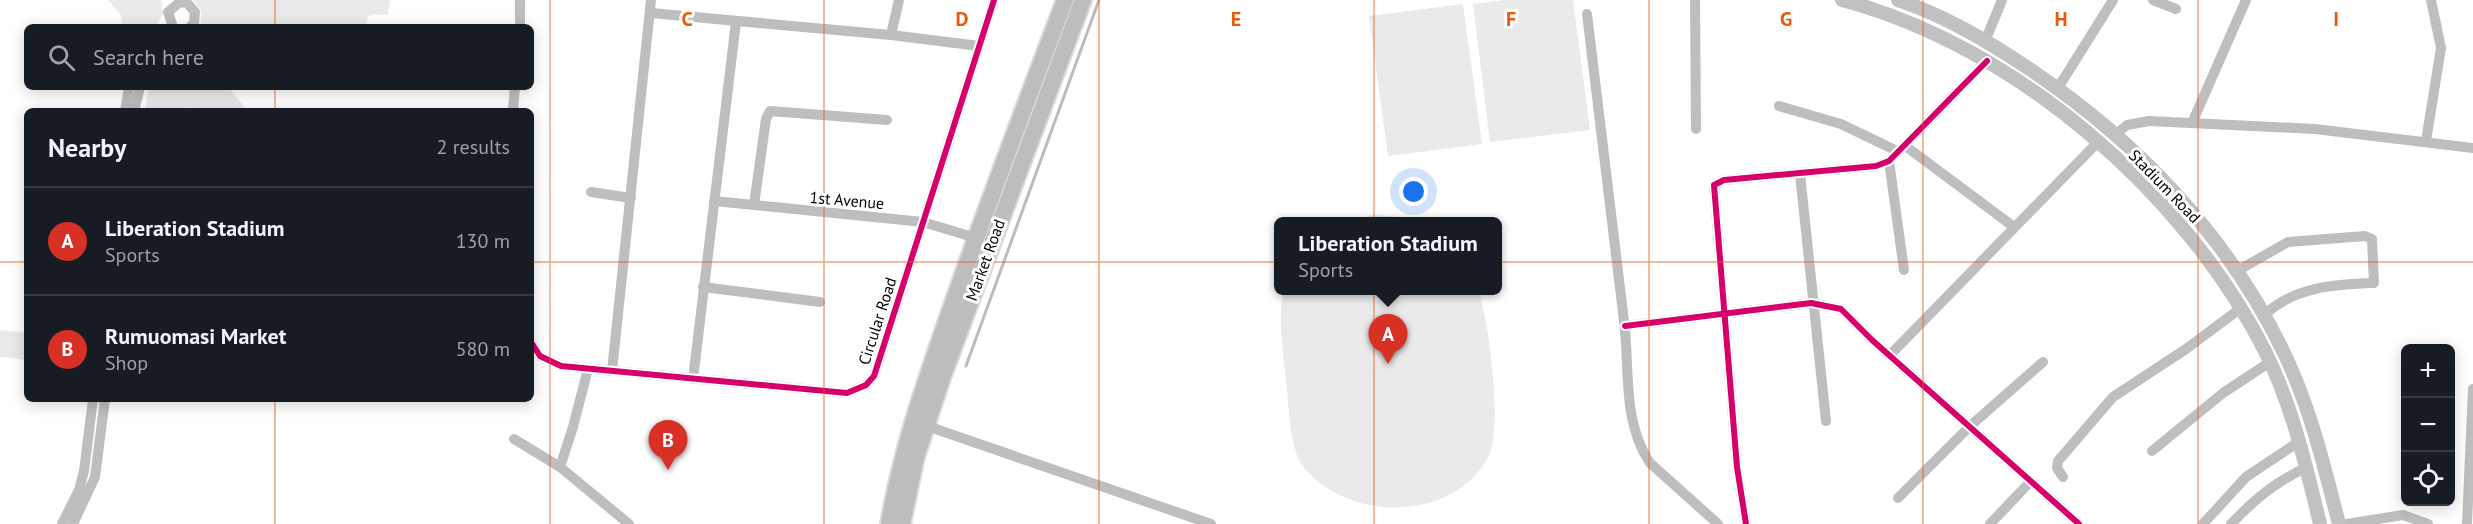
<!DOCTYPE html>
<html lang="en">
<head>
<meta charset="utf-8">
<style>
  :root { --surface:#171b24; --page:#242831; --text:#f1f3f6; --muted:#9ea1a6; --line:#363941; --accent:#d93025 }
  body { margin:0; font-family:"PT Sans",sans-serif; background:var(--page); color:var(--text) }
  .controls { position:absolute; right:18px; bottom:18px; display:grid; overflow:hidden; border-radius:9px; box-shadow:0 3px 15px #0003 }
  .controls button { width:54px; height:54px; display:grid; place-items:center; padding:0; border:0; border-bottom:2px solid var(--line); background:var(--surface); color:var(--text); font:30px sans-serif }
  .you { position:absolute; left:1414px; top:192px; width:21px; height:21px; margin:-15px; border:4px solid #fff; border-radius:50%; background:#1a73e8; box-shadow:0 0 0 9px #1a73e833 }
  .badge { display:grid; place-items:center; width:39px; height:39px; border-radius:50%; background:var(--accent); color:#fff; font-size:20px; font-weight:700 }
  .pin { position:absolute; translate:-50% -50px; filter:drop-shadow(0 2px 3px #0008) }
  .pin::after { content:''; position:absolute; top:32px; width:21px; height:18px; background:inherit; clip-path:polygon(0 0,100% 0,50% 100%) }
  .popup { position:absolute; left:1274px; top:217px; width:228px; height:78px; box-sizing:border-box; display:grid; place-content:center; border-radius:9px; background:var(--surface); filter:drop-shadow(0 2px 4px #0005); font-size:20px; white-space:nowrap; color:var(--muted) }
  .popup b { font-size:22px; color:var(--text) }
  .popup::after { content:''; position:absolute; left:50%; top:100%; margin-left:-12px; border:12px solid transparent; border-top-color:var(--surface) }
  .list { margin:0; padding:0; list-style:none }
  h2 { display:flex; justify-content:space-between; align-items:center; height:78px; margin:0; padding:0 24px; font-size:26px }
  h2 small { font-size:20px; font-weight:400; color:var(--muted) }
  .list li { display:grid; grid-template-columns:39px 1fr auto; gap:18px; align-items:center; box-sizing:border-box; height:108px; padding:0 24px; border-top:2px solid var(--line) }
  .list b { display:block; font-size:22px; white-space:nowrap }
  .list p { margin:0; font-size:20px; white-space:nowrap; color:var(--muted) }
  .list em { font-size:20px; font-style:normal; color:var(--muted) }
  .icon { flex:none; width:33px; height:33px; fill:none; stroke:currentColor; stroke-width:2; stroke-linecap:round; stroke-linejoin:round }
  .map { position:relative; flex:none; width:2473px; height:524px; overflow:hidden }
  .search { position:absolute; background:var(--surface); box-shadow:0 3px 15px #0003; left:24px; top:24px; width:510px; height:66px; display:flex; align-items:center; gap:15px; box-sizing:border-box; padding:0 21px; border-radius:9px; color:var(--muted); font-size:22px }
  .panel { position:absolute; background:var(--surface); box-shadow:0 3px 15px #0003; left:24px; top:108px; width:510px; height:294px; border-radius:9px }
  .map>svg:first-child { display:block }
  .green { fill:#eaeaea }
  .lines { fill:none; stroke-linecap:round; stroke-linejoin:round }
  .stream { stroke:#bcbcbc; stroke-width:3 }
  .primary-casing { stroke:#dbdbdb; stroke-width:20 }
  .street { stroke:#bebebe; stroke-width:10 }
  .secondary { stroke:#c1c1c1; stroke-width:14 }
  .primary { stroke:#bdbdbd; stroke-width:16 }
  .cycleway-casing { stroke:#fff; stroke-width:10 }
  .cycleway { stroke:#d6006c; stroke-width:6 }
  .grid { fill:none; stroke:#e8590c; stroke-width:1.5; stroke-opacity:0.55 }
  .labels { text-anchor:middle; dominant-baseline:central; stroke-width:6; stroke-linejoin:round; paint-order:stroke }
  .street-label { font-size:16px; fill:#000; stroke:#fff }
  .grid-label { font-size:20px; text-anchor:middle; font-weight:bold; fill:#e8590c; stroke:#fff; stroke-width:6; stroke-linejoin:round; paint-order:stroke }
</style>
</head>
<body>
<div class="map">
<svg width="2473" height="524" viewBox="0 0 2473 524">
  <rect width="100%" height="100%" fill="#fff"/>
  <g class="green">
    <polygon points="108,0 161,0 163,14 155,27 122,27 121,15"/>
    <polygon points="193,0 390,0 388,15 373,14 368,16 366,27 201,27 201,10"/>
    <polygon points="1504,0 1573,0 1590,130 1490,142 1473,4"/>
    <polygon points="1463,4 1482,144 1388,156 1369,16"/>
    <polygon points="149,87 229,87 247,111 213,111 187,107 187,111 145,110"/>
    <polygon points="1375,215 1399,217 1413,221 1344,221"/>
    <path d="M1283,291H1479C1489,327 1502,419 1490,453C1457,524 1343,524 1300,462C1289,438 1289,407 1286,381C1283,350 1278,321 1283,291Z"/>
    <polygon points="0,330 27,333 27,360 0,357"/>
  </g>
  <g class="lines">
    <polyline class="stream" points="966,366 1099,0"/>
    <defs>
      <g id="primary">
        <path d="M889,524C902,447 928,374 954,300C989,200 1027,100 1065,0"/>
        <polyline points="902,524 916,457 942,378 1083,0"/>
      </g>
    </defs>
    <use href="#primary" class="primary-casing"/>
    <g class="street">
      <polyline points="520,0 520,27"/>
      <polyline points="1695,0 1696,129"/>
      <polyline points="2153,0 2176,9"/>
      <polyline points="651,13 891,35 979,46"/>
      <path d="M1587,14C1599,116 1612,219 1624,321C1630,368 1622,422 1650,463L1718,524"/>
      <polyline points="173,27 168,12 180,2 187,3 195,12 194,23 190,27"/>
      <polyline points="891,35 899,0"/>
      <polyline points="1986,39 2002,0"/>
      <polyline points="2058,88 2113,0"/>
      <polyline points="1779,106 1841,124 1897,151"/>
      <polyline points="125,111 129,87"/>
      <polyline points="134,111 140,87"/>
      <polyline points="513,111 515,87"/>
      <polyline points="2192,123 2246,0"/>
      <polyline points="2116,134 2127,125 2149,121 2315,129 2473,148"/>
      <polyline points="2426,141 2441,48 2431,0"/>
      <polyline points="1904,145 2014,227"/>
      <polyline points="1889,161 1904,270"/>
      <polyline points="1800,174 1826,421"/>
      <polyline points="591,192 631,198"/>
      <polyline points="714,201 923,222 976,238"/>
      <polyline points="754,205 766,119 770,111 887,120"/>
      <path d="M2237,271L2288,242L2365,236L2372,239L2374,283C2335,284 2294,287 2264,315"/>
      <polyline points="703,287 820,302"/>
      <polyline points="1625,326 1811,303 1841,309 1872,340 2079,524"/>
      <polyline points="531,342 540,356 561,366 847,393 866,385 874,376 994,0"/>
      <polyline points="1890,355 2097,143"/>
      <polyline points="612,371 651,0"/>
      <polyline points="693,379 736,22"/>
      <polyline points="924,421 927,426 1211,524"/>
      <polyline points="514,439 560,467 629,524"/>
      <polyline points="2152,451 2223,393 2270,362"/>
      <polyline points="560,467 573,427 588,369"/>
      <polyline points="2063,477 2057,468 2058,461 2113,397 2186,349 2241,308"/>
      <polyline points="1898,498 1969,427 2043,362"/>
      <polyline points="62,524 79,490 84,471 93,399"/>
      <polyline points="73,524 95,477 105,399"/>
      <polyline points="1746,524 1737,467 1714,185 1724,180 1876,166 1889,161 1987,61"/>
      <polyline points="1990,524 2031,481"/>
      <polyline points="2203,524 2246,477 2300,441"/>
      <path d="M2231,524C2256,498 2274,483 2307,467"/>
      <polyline points="2347,524 2403,515 2428,524"/>
      <polyline points="2467,524 2473,389"/>
    </g>
    <g class="secondary">
      <path d="M1842,0C2016,46 2184,192 2265,351C2292,405 2306,465 2320,524"/>
      <path d="M1898,0C1946,16 1989,42 2031,70C2138,142 2229,237 2285,355C2311,410 2324,466 2339,524"/>
    </g>
    <use href="#primary" class="primary"/>
    <defs>
      <g id="cycleway">
        <polyline points="1625,326 1811,303 1841,309 1872,340 2079,524"/>
        <polyline points="531,342 540,356 561,366 847,393 866,385 874,376 994,0"/>
        <polyline points="1746,524 1737,467 1714,185 1724,180 1876,166 1889,161 1987,61"/>
      </g>
    </defs>
    <use href="#cycleway" class="cycleway-casing"/>
    <use href="#cycleway" class="cycleway"/>
  </g>
  <path class="grid" d="M275,0V27M550,0V524M824,0V524M1099,0V524M1374,0V524M1649,0V524M1923,0V524M2198,0V524M275,87V111M0,262H27M531,262H2473M275,399V524"/>
  <g class="labels">
    <g class="street-label">
      <text transform="translate(2165 186) rotate(46)">Stadium Road</text>
      <text transform="translate(847 200) rotate(5)">1st Avenue</text>
      <text transform="translate(985 260) rotate(-70)">Market Road</text>
      <text transform="translate(877 321) rotate(-72)">Circular Road</text>
    </g>
  </g>
  <g class="grid-label">
    <text x="687" y="26">C</text>
    <text x="962" y="26">D</text>
    <text x="1236" y="26">E</text>
    <text x="1511" y="26">F</text>
    <text x="1786" y="26">G</text>
    <text x="2061" y="26">H</text>
    <text x="2336" y="26">I</text>
  </g>
</svg>
<div class="controls">
<button>+</button>
<button>−</button>
<button><svg class="icon" aria-label="locate" viewBox="0 0 24 24"><circle cx="12" cy="12" r="6"/><path d="M12 2v4M12 18v4M2 12h4M18 12h4"/></svg></button>
</div>
<div class="you"></div>
<div class="pin badge" style="left:1388px;top:364px">A</div>
<div class="popup"><b>Liberation Stadium</b>Sports</div>
<div class="pin badge" style="left:668px;top:470px">B</div>
<div class="search"><svg class="icon" aria-label="search" viewBox="0 0 24 24"><circle cx="10" cy="10" r="6"/><path d="M15 15l6 6"/></svg>Search here</div>
<section class="panel">
<h2>Nearby<small>2 results</small></h2>
<ul class="list">
<li><span class="badge">A</span><div><b>Liberation Stadium</b><p>Sports</p></div><em>130 m</em></li>
<li><span class="badge">B</span><div><b>Rumuomasi Market</b><p>Shop</p></div><em>580 m</em></li>
</ul>
</section>
</div>
</body>
</html>
